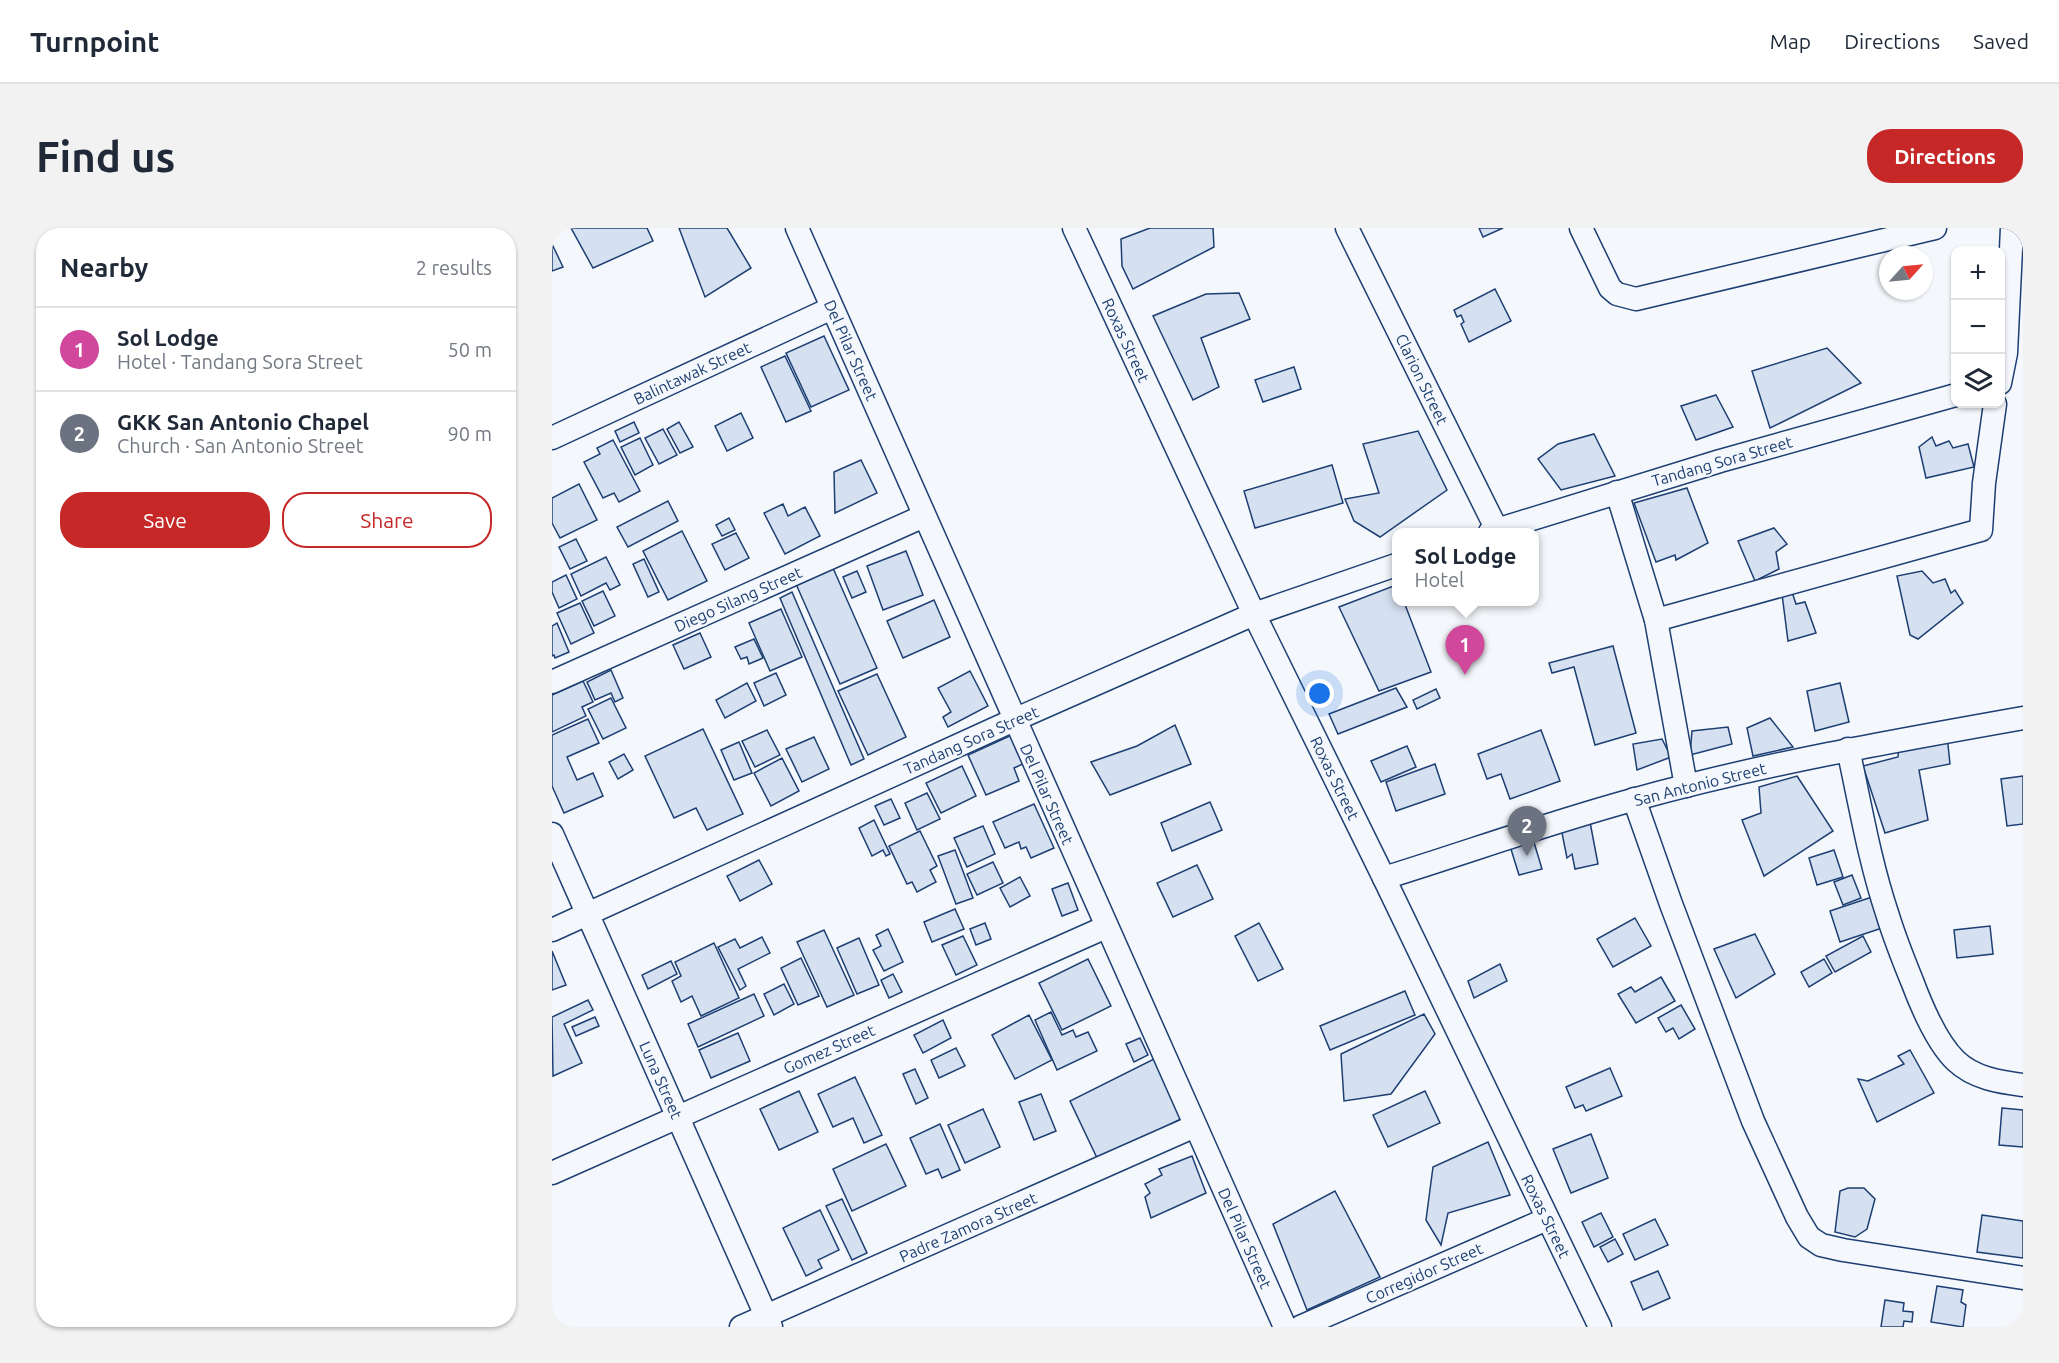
<!DOCTYPE html>
<html lang="en">
<head>
<meta charset="utf-8">
<style>
  :root { --surface:#fff; --page:#f2f2f3; --text:#1f2937; --muted:#747a83; --line:#e0e1e3; --accent:#c62828 }
  body { margin:0; font-family:Ubuntu,sans-serif; background:var(--page); color:var(--text) }
  .controls { position:absolute; right:18px; top:18px; display:grid; overflow:hidden; border-radius:12px; box-shadow:0 2px 4px #0004 }
  .controls button { width:54px; height:54px; display:grid; place-items:center; padding:0; border:0; border-bottom:2px solid var(--line); background:var(--surface); color:var(--text); font:30px sans-serif }
  .compass { position:absolute; left:1327px; top:18px; width:54px; height:54px; border-radius:50%; background:var(--surface); box-shadow:0 2px 4px #0004; rotate:63deg }
  .you { position:absolute; left:768px; top:466px; width:21px; height:21px; margin:-15px; border:4px solid #fff; border-radius:50%; background:#1a73e8; box-shadow:0 0 0 9px #1a73e833 }
  .badge { display:grid; place-items:center; width:39px; height:39px; border-radius:50%; background:var(--accent); color:#fff; font-size:20px; font-weight:700 }
  .pin { position:absolute; translate:-50% -50px; filter:drop-shadow(0 2px 3px #0008) }
  .pin::after { content:''; position:absolute; top:32px; width:21px; height:18px; background:inherit; clip-path:polygon(0 0,100% 0,50% 100%) }
  .popup { position:absolute; left:840px; top:300px; width:147px; height:78px; box-sizing:border-box; display:grid; place-content:center; border-radius:12px; background:var(--surface); filter:drop-shadow(0 2px 4px #0005); font-size:20px; white-space:nowrap; color:var(--muted) }
  .popup b { font-size:22px; color:var(--text) }
  .popup::after { content:''; position:absolute; left:50%; top:100%; margin-left:-12px; border:12px solid transparent; border-top-color:var(--surface) }
  .list { margin:0; padding:0; list-style:none }
  h2 { display:flex; justify-content:space-between; align-items:center; height:78px; margin:0; padding:0 24px; font-size:26px }
  h2 small { font-size:20px; font-weight:400; color:var(--muted) }
  .list li { display:grid; grid-template-columns:39px 1fr auto; gap:18px; align-items:center; box-sizing:border-box; height:84px; padding:0 24px; border-top:2px solid var(--line) }
  .list b { display:block; font-size:22px; white-space:nowrap }
  .list p { margin:0; font-size:20px; white-space:nowrap; color:var(--muted) }
  .list em { font-size:20px; font-style:normal; color:var(--muted) }
  .actions { display:flex; gap:12px; padding:18px 24px }
  .actions a { flex:1; padding:14px 0; border:2px solid var(--accent); border-radius:24px; text-align:center; font-size:21px; color:var(--accent) }
  .actions .main { background:var(--accent); color:#fff }
  .icon { flex:none; width:33px; height:33px; fill:none; stroke:currentColor; stroke-width:2; stroke-linecap:round; stroke-linejoin:round }
  .map { position:relative; flex:none; width:1471px; height:1099px; overflow:hidden; border-radius:24px }
  header { display:flex; align-items:center; gap:36px; box-sizing:border-box; height:84px; padding:0 30px; background:var(--surface); border-bottom:2px solid var(--line) }
  header strong { font-size:28px }
  nav { display:flex; gap:33px; margin-inline-start:auto; font-size:21px }
  .intro { display:flex; align-items:center; justify-content:space-between; box-sizing:border-box; height:144px; padding:0 36px }
  h1 { margin:0; font-size:42px }
  .button { padding:15px 27px; border-radius:24px; background:var(--accent); color:#fff; font-size:21px; font-weight:700 }
  main { display:flex; gap:36px; padding:0 36px }
  aside { flex:1; background:var(--surface); border-radius:24px; box-shadow:0 2px 4px #0004 }
  .map>svg:first-child { display:block }
  .building { fill:#d5e0f0; stroke:#1d3f73; stroke-width:1.5 }
  .lines { fill:none; stroke-linecap:round; stroke-linejoin:round }
  .minor-casing { stroke:#1d3f73; stroke-width:25 }
  .minor { stroke:#f4f7fb; stroke-width:22 }
  .labels { text-anchor:middle; dominant-baseline:central; stroke-width:4.5; stroke-linejoin:round; paint-order:stroke }
  .street-label { font-size:16px; fill:#1d3f73; stroke:#f4f7fb }
</style>
</head>
<body>
<header>
<strong>Turnpoint</strong>
<nav><a>Map</a><a>Directions</a><a>Saved</a></nav>
</header>
<div class="intro"><h1>Find us</h1><a class="button">Directions</a></div>
<main>
<aside>
<h2>Nearby<small>2 results</small></h2>
<ul class="list">
<li><span class="badge" style="background:#d1479c">1</span><div><b>Sol Lodge</b><p>Hotel · Tandang Sora Street</p></div><em>50 m</em></li>
<li><span class="badge" style="background:#6b7280">2</span><div><b>GKK San Antonio Chapel</b><p>Church · San Antonio Street</p></div><em>90 m</em></li>
</ul>
<div class="actions"><a class="main">Save</a><a>Share</a></div>
</aside>
<div class="map">
<svg width="1471" height="1099" viewBox="0 0 1471 1099">
  <rect width="100%" height="100%" fill="#f4f7fb"/>
  <g class="building">
    <polygon points="19,0 95,0 101,13 41,40"/>
    <polygon points="127,0 175,0 199,40 153,69"/>
    <polygon points="598,0 661,0 662,19 581,61 570,38 569,11"/>
    <polygon points="927,0 951,0 931,9"/>
    <polygon points="0,16 11,39 0,43"/>
    <polygon points="943,61 959,93 917,114 909,96 912,94 909,87 905,89 902,82"/>
    <polygon points="687,65 698,91 649,110 667,159 641,172 601,88 654,66"/>
    <polygon points="272,108 297,162 259,179 234,125"/>
    <polygon points="1275,120 1309,155 1218,200 1200,143"/>
    <polygon points="233,128 259,183 234,194 209,139"/>
    <polygon points="742,139 749,161 711,174 703,152"/>
    <polygon points="1164,167 1181,199 1144,212 1129,178"/>
    <polygon points="189,185 201,210 175,223 163,198"/>
    <polygon points="82,194 87,205 68,214 63,203"/>
    <polygon points="127,194 141,219 128,225 115,201"/>
    <polygon points="111,201 125,227 107,236 93,210"/>
    <polygon points="866,203 895,262 828,309 802,293 793,271 827,265 811,216"/>
    <polygon points="1042,206 1063,248 1009,262 986,231 1006,216"/>
    <polygon points="1380,209 1384,218 1397,213 1401,220 1416,216 1422,239 1374,250 1367,219"/>
    <polygon points="88,210 101,237 83,247 69,219"/>
    <polygon points="61,212 88,263 67,274 62,265 51,270 32,234 48,226 45,220"/>
    <polygon points="309,232 325,265 283,285 282,244"/>
    <polygon points="780,237 791,275 703,300 692,263"/>
    <polygon points="27,256 45,292 8,310 0,295 0,270"/>
    <polygon points="1135,260 1156,315 1124,332 1123,327 1104,334 1082,275"/>
    <polygon points="116,273 126,293 76,319 65,299"/>
    <polygon points="231,276 236,288 253,279 268,308 233,326 212,285"/>
    <polygon points="177,290 183,302 170,308 164,297"/>
    <polygon points="1222,300 1235,316 1224,324 1227,341 1203,353 1186,313"/>
    <polygon points="130,303 155,353 116,372 91,323"/>
    <polygon points="184,305 197,330 173,342 160,316"/>
    <polygon points="24,311 35,333 18,341 7,319"/>
    <polygon points="354,323 371,367 331,382 315,338"/>
    <polygon points="54,329 68,357 58,362 54,355 29,368 19,346"/>
    <polygon points="92,331 107,364 96,369 81,336"/>
    <polygon points="281,340 325,440 288,456 244,356"/>
    <polygon points="305,343 314,364 300,370 291,349"/>
    <polygon points="1370,343 1381,355 1393,351 1399,365 1403,362 1411,375 1366,411 1358,407 1345,348"/>
    <polygon points="14,347 25,371 7,380 0,364 0,354"/>
    <polygon points="844,357 844,374 852,374 879,444 827,463 787,379"/>
    <polygon points="51,363 63,388 42,398 30,373"/>
    <polygon points="240,364 312,531 299,537 228,370"/>
    <polygon points="1240,364 1244,376 1253,374 1264,405 1236,413 1230,366"/>
    <polygon points="382,372 398,409 351,430 335,393"/>
    <polygon points="28,375 42,405 19,416 5,385"/>
    <polygon points="229,381 250,429 218,443 197,395"/>
    <polygon points="5,395 17,424 3,430 2,427 0,428 0,398"/>
    <polygon points="148,405 159,429 132,441 121,417"/>
    <polygon points="202,411 211,430 197,436 195,429 189,431 183,419"/>
    <polygon points="1061,418 1084,505 1043,517 1022,439 1000,445 997,435"/>
    <polygon points="59,442 71,470 63,474 59,465 43,472 35,454"/>
    <polygon points="418,443 436,478 396,499 391,489 399,484 386,460"/>
    <polygon points="224,445 234,467 212,478 202,455"/>
    <polygon points="325,446 354,509 316,527 286,463"/>
    <polygon points="31,453 41,474 30,479 34,488 0,504 0,467"/>
    <polygon points="195,455 204,473 173,490 164,472"/>
    <polygon points="1288,455 1297,494 1263,503 1255,463"/>
    <polygon points="844,460 855,479 786,506 777,486"/>
    <polygon points="884,461 888,470 865,481 861,472"/>
    <polygon points="59,470 74,500 51,511 36,481"/>
    <polygon points="1218,490 1241,519 1201,528 1195,500"/>
    <polygon points="36,491 47,515 15,529 25,552 41,545 51,568 12,585 0,558 0,507"/>
    <polygon points="623,497 639,536 558,567 539,534 585,518"/>
    <polygon points="1176,499 1180,516 1138,527 1140,503"/>
    <polygon points="151,501 191,586 155,602 144,580 122,590 93,528"/>
    <polygon points="215,502 228,527 203,539 190,513"/>
    <polygon points="989,502 1008,553 958,571 949,546 935,551 926,526"/>
    <polygon points="462,506 475,534 462,540 467,553 434,567 416,527"/>
    <polygon points="1395,507 1398,536 1367,542 1376,592 1333,605 1311,538 1346,529 1347,515"/>
    <polygon points="262,509 277,541 250,554 234,521"/>
    <polygon points="1110,511 1119,529 1085,542 1081,516"/>
    <polygon points="187,514 200,545 182,552 169,522"/>
    <polygon points="855,518 864,539 829,554 819,533"/>
    <polygon points="72,526 81,542 66,551 57,534"/>
    <polygon points="230,530 247,563 219,578 202,545"/>
    <polygon points="883,536 893,566 844,583 834,554"/>
    <polygon points="410,538 424,568 389,585 374,555"/>
    <polygon points="1245,548 1281,603 1212,648 1190,592 1209,585 1207,559"/>
    <polygon points="1471,548 1471,596 1455,598 1449,551"/>
    <polygon points="375,565 388,591 365,602 353,575"/>
    <polygon points="339,571 348,590 332,597 323,578"/>
    <polygon points="658,574 670,602 620,623 609,595"/>
    <polygon points="482,576 502,620 479,630 474,619 469,621 467,614 453,620 441,594"/>
    <polygon points="322,592 338,626 334,628 331,622 320,628 307,600"/>
    <polygon points="1038,594 1046,636 1023,641 1020,626 1015,630 1009,600"/>
    <polygon points="431,598 443,626 415,639 402,610"/>
    <polygon points="368,603 385,638 378,642 384,654 365,664 360,654 355,656 337,618"/>
    <polygon points="981,611 990,641 967,647 958,618"/>
    <polygon points="403,622 421,670 404,676 386,628"/>
    <polygon points="1282,622 1291,649 1265,657 1257,630"/>
    <polygon points="207,632 220,656 188,673 175,648"/>
    <polygon points="441,634 451,655 425,667 415,646"/>
    <polygon points="645,637 661,671 621,689 605,655"/>
    <polygon points="1300,647 1309,670 1291,677 1282,654"/>
    <polygon points="468,649 478,668 458,679 448,660"/>
    <polygon points="516,655 526,682 510,688 500,661"/>
    <polygon points="1320,669 1330,700 1288,714 1278,683"/>
    <polygon points="403,681 412,701 380,714 372,694"/>
    <polygon points="1083,690 1099,718 1061,739 1045,711"/>
    <polygon points="433,695 439,711 424,717 418,701"/>
    <polygon points="707,695 731,741 706,753 683,708"/>
    <polygon points="1438,698 1441,726 1405,730 1402,702"/>
    <polygon points="336,701 351,734 332,743 321,722 329,718 324,707"/>
    <polygon points="272,702 302,767 275,779 245,714"/>
    <polygon points="1203,706 1223,746 1184,770 1162,721"/>
    <polygon points="411,708 425,737 404,747 390,717"/>
    <polygon points="1311,708 1319,724 1283,744 1274,728"/>
    <polygon points="210,709 218,725 186,741 194,758 188,762 166,719 183,711 188,720"/>
    <polygon points="307,710 327,757 305,766 285,720"/>
    <polygon points="162,715 187,770 149,788 140,768 129,774 120,753 129,748 123,734"/>
    <polygon points="0,723 14,757 0,762"/>
    <polygon points="249,730 267,768 246,777 229,740"/>
    <polygon points="536,731 559,778 510,802 487,755"/>
    <polygon points="1272,731 1280,745 1257,759 1249,744"/>
    <polygon points="119,733 125,746 96,761 90,747"/>
    <polygon points="948,736 955,753 922,770 916,753"/>
    <polygon points="341,746 350,764 337,770 329,752"/>
    <polygon points="1109,749 1123,773 1084,795 1066,766 1079,759 1083,764"/>
    <polygon points="232,756 242,776 222,787 212,766"/>
    <polygon points="853,763 863,787 778,822 768,798"/>
    <polygon points="202,766 212,788 146,819 136,796"/>
    <polygon points="36,772 41,782 12,796 30,835 1,848 0,789"/>
    <polygon points="1129,777 1143,801 1127,811 1121,800 1114,804 1106,790"/>
    <polygon points="499,784 510,807 521,802 524,809 536,804 545,823 505,842 483,792"/>
    <polygon points="872,786 883,806 839,866 792,873 789,826"/>
    <polygon points="477,787 500,832 463,851 440,807"/>
    <polygon points="43,789 47,798 24,808 20,799"/>
    <polygon points="391,792 399,810 371,825 362,807"/>
    <polygon points="186,805 198,833 159,850 147,822"/>
    <polygon points="588,810 596,827 582,834 574,816"/>
    <polygon points="404,820 413,838 387,850 379,832"/>
    <polygon points="1358,822 1382,865 1325,894 1306,851 1316,853 1352,836 1346,828"/>
    <polygon points="604,830 633,889 546,932 518,873"/>
    <polygon points="1058,840 1070,868 1034,883 1031,877 1023,880 1014,859"/>
    <polygon points="363,841 376,870 364,876 351,846"/>
    <polygon points="303,849 330,907 312,915 301,890 281,899 266,866"/>
    <polygon points="247,863 266,904 227,922 208,881"/>
    <polygon points="873,863 888,895 836,919 821,887"/>
    <polygon points="489,866 504,903 482,912 467,874"/>
    <polygon points="1450,880 1471,882 1471,919 1447,917"/>
    <polygon points="431,881 448,919 413,935 396,897"/>
    <polygon points="388,896 408,942 390,950 386,941 374,946 358,910"/>
    <polygon points="1039,906 1056,950 1019,965 1001,921"/>
    <polygon points="936,914 958,967 896,985 889,1017 874,992 881,939"/>
    <polygon points="334,916 354,958 300,983 281,941"/>
    <polygon points="640,928 654,965 599,990 593,969 598,965 593,956 610,947 607,941"/>
    <polygon points="1296,960 1312,960 1323,971 1315,1001 1303,1009 1283,1004 1288,963"/>
    <polygon points="783,963 828,1049 755,1082 721,996"/>
    <polygon points="290,971 315,1025 300,1032 274,978"/>
    <polygon points="268,982 287,1022 266,1032 270,1040 254,1048 231,1000"/>
    <polygon points="1049,985 1061,1009 1042,1019 1030,994"/>
    <polygon points="1430,987 1471,993 1471,1030 1425,1024"/>
    <polygon points="1103,991 1116,1017 1083,1032 1071,1006"/>
    <polygon points="1063,1011 1071,1026 1056,1034 1048,1019"/>
    <polygon points="1106,1043 1118,1070 1091,1082 1079,1054"/>
    <polygon points="1385,1058 1411,1062 1409,1074 1414,1077 1411,1099 1379,1094"/>
    <polygon points="1333,1072 1352,1075 1351,1083 1361,1084 1360,1094 1352,1093 1351,1099 1329,1099"/>
  </g>
  <g class="lines">
    <defs>
      <g id="minor">
        <polyline points="245,0 733,1099"/>
        <polyline points="522,0 702,386 832,650 1048,1099"/>
        <polyline points="795,0 945,302"/>
        <polyline points="1029,0 1058,60 1065,66 1084,71 1383,0"/>
        <polyline points="1448,155 1454,125 1460,0"/>
        <polyline points="0,210 280,80"/>
        <polyline points="1065,264 1104,392 1134,558"/>
        <polyline points="938,304 1168,233 1404,167"/>
        <polyline points="1104,392 1429,302 1432,255 1443,176"/>
        <polyline points="0,454 372,288"/>
        <path d="M1296,521C1308,575 1317,631 1335,685C1342,708 1351,731 1360,753C1369,777 1385,815 1404,833C1422,850 1447,854 1471,857"/>
        <polyline points="1082,571 1119,676 1201,893 1245,989 1257,1009 1269,1017 1291,1022 1471,1050"/>
        <polyline points="0,606 219,1099"/>
        <path d="M832,650C916,624 999,594 1084,571C1211,536 1341,513 1471,490"/>
        <polyline points="0,702 462,492 702,386 844,337"/>
        <polyline points="0,945 554,699"/>
        <polyline points="189,1099 643,898"/>
        <polyline points="748,1099 995,991"/>
      </g>
    </defs>
    <use href="#minor" class="minor-casing"/>
    <use href="#minor" class="minor"/>
  </g>
  <g class="labels">
    <g class="street-label">
      <text transform="translate(574 112) rotate(65)">Roxas Street</text>
      <text transform="translate(299 122) rotate(66)">Del Pilar Street</text>
      <text transform="translate(140 145) rotate(-25)">Balintawak Street</text>
      <text transform="translate(870 151) rotate(64)">Clarion Street</text>
      <text transform="translate(1170 233) rotate(-16)">Tandang Sora Street</text>
      <text transform="translate(186 371) rotate(-24)">Diego Silang Street</text>
      <text transform="translate(419 512) rotate(-24)">Tandang Sora Street</text>
      <text transform="translate(783 550) rotate(64)">Roxas Street</text>
      <text transform="translate(1148 556) rotate(-14)">San Antonio Street</text>
      <text transform="translate(495 566) rotate(66)">Del Pilar Street</text>
      <text transform="translate(277 821) rotate(-24)">Gomez Street</text>
      <text transform="translate(109 852) rotate(66)">Luna Street</text>
      <text transform="translate(994 988) rotate(64)">Roxas Street</text>
      <text transform="translate(416 999) rotate(-24)">Padre Zamora Street</text>
      <text transform="translate(693 1010) rotate(66)">Del Pilar Street</text>
      <text transform="translate(872 1045) rotate(-24)">Corregidor Street</text>
    </g>
  </g>
</svg>
<div class="controls">
<button>+</button>
<button>−</button>
<button><svg class="icon" aria-label="layers" viewBox="0 0 24 24"><path d="M12 4l9 5-9 5-9-5zM3 14l9 5 9-5"/></svg></button>
</div>
<svg class="compass" viewBox="-18 -18 36 36"><path d="M0-13l5 13h-10z" fill="#e53935"/><path d="M0 13l5-13h-10z" fill="#747a83"/></svg>
<div class="you"></div>
<div class="pin badge" style="left:913px;top:447px;background:#d1479c">1</div>
<div class="popup"><b>Sol Lodge</b>Hotel</div>
<div class="pin badge" style="left:975px;top:628px;background:#6b7280">2</div>
</div>
</main>
</body>
</html>
